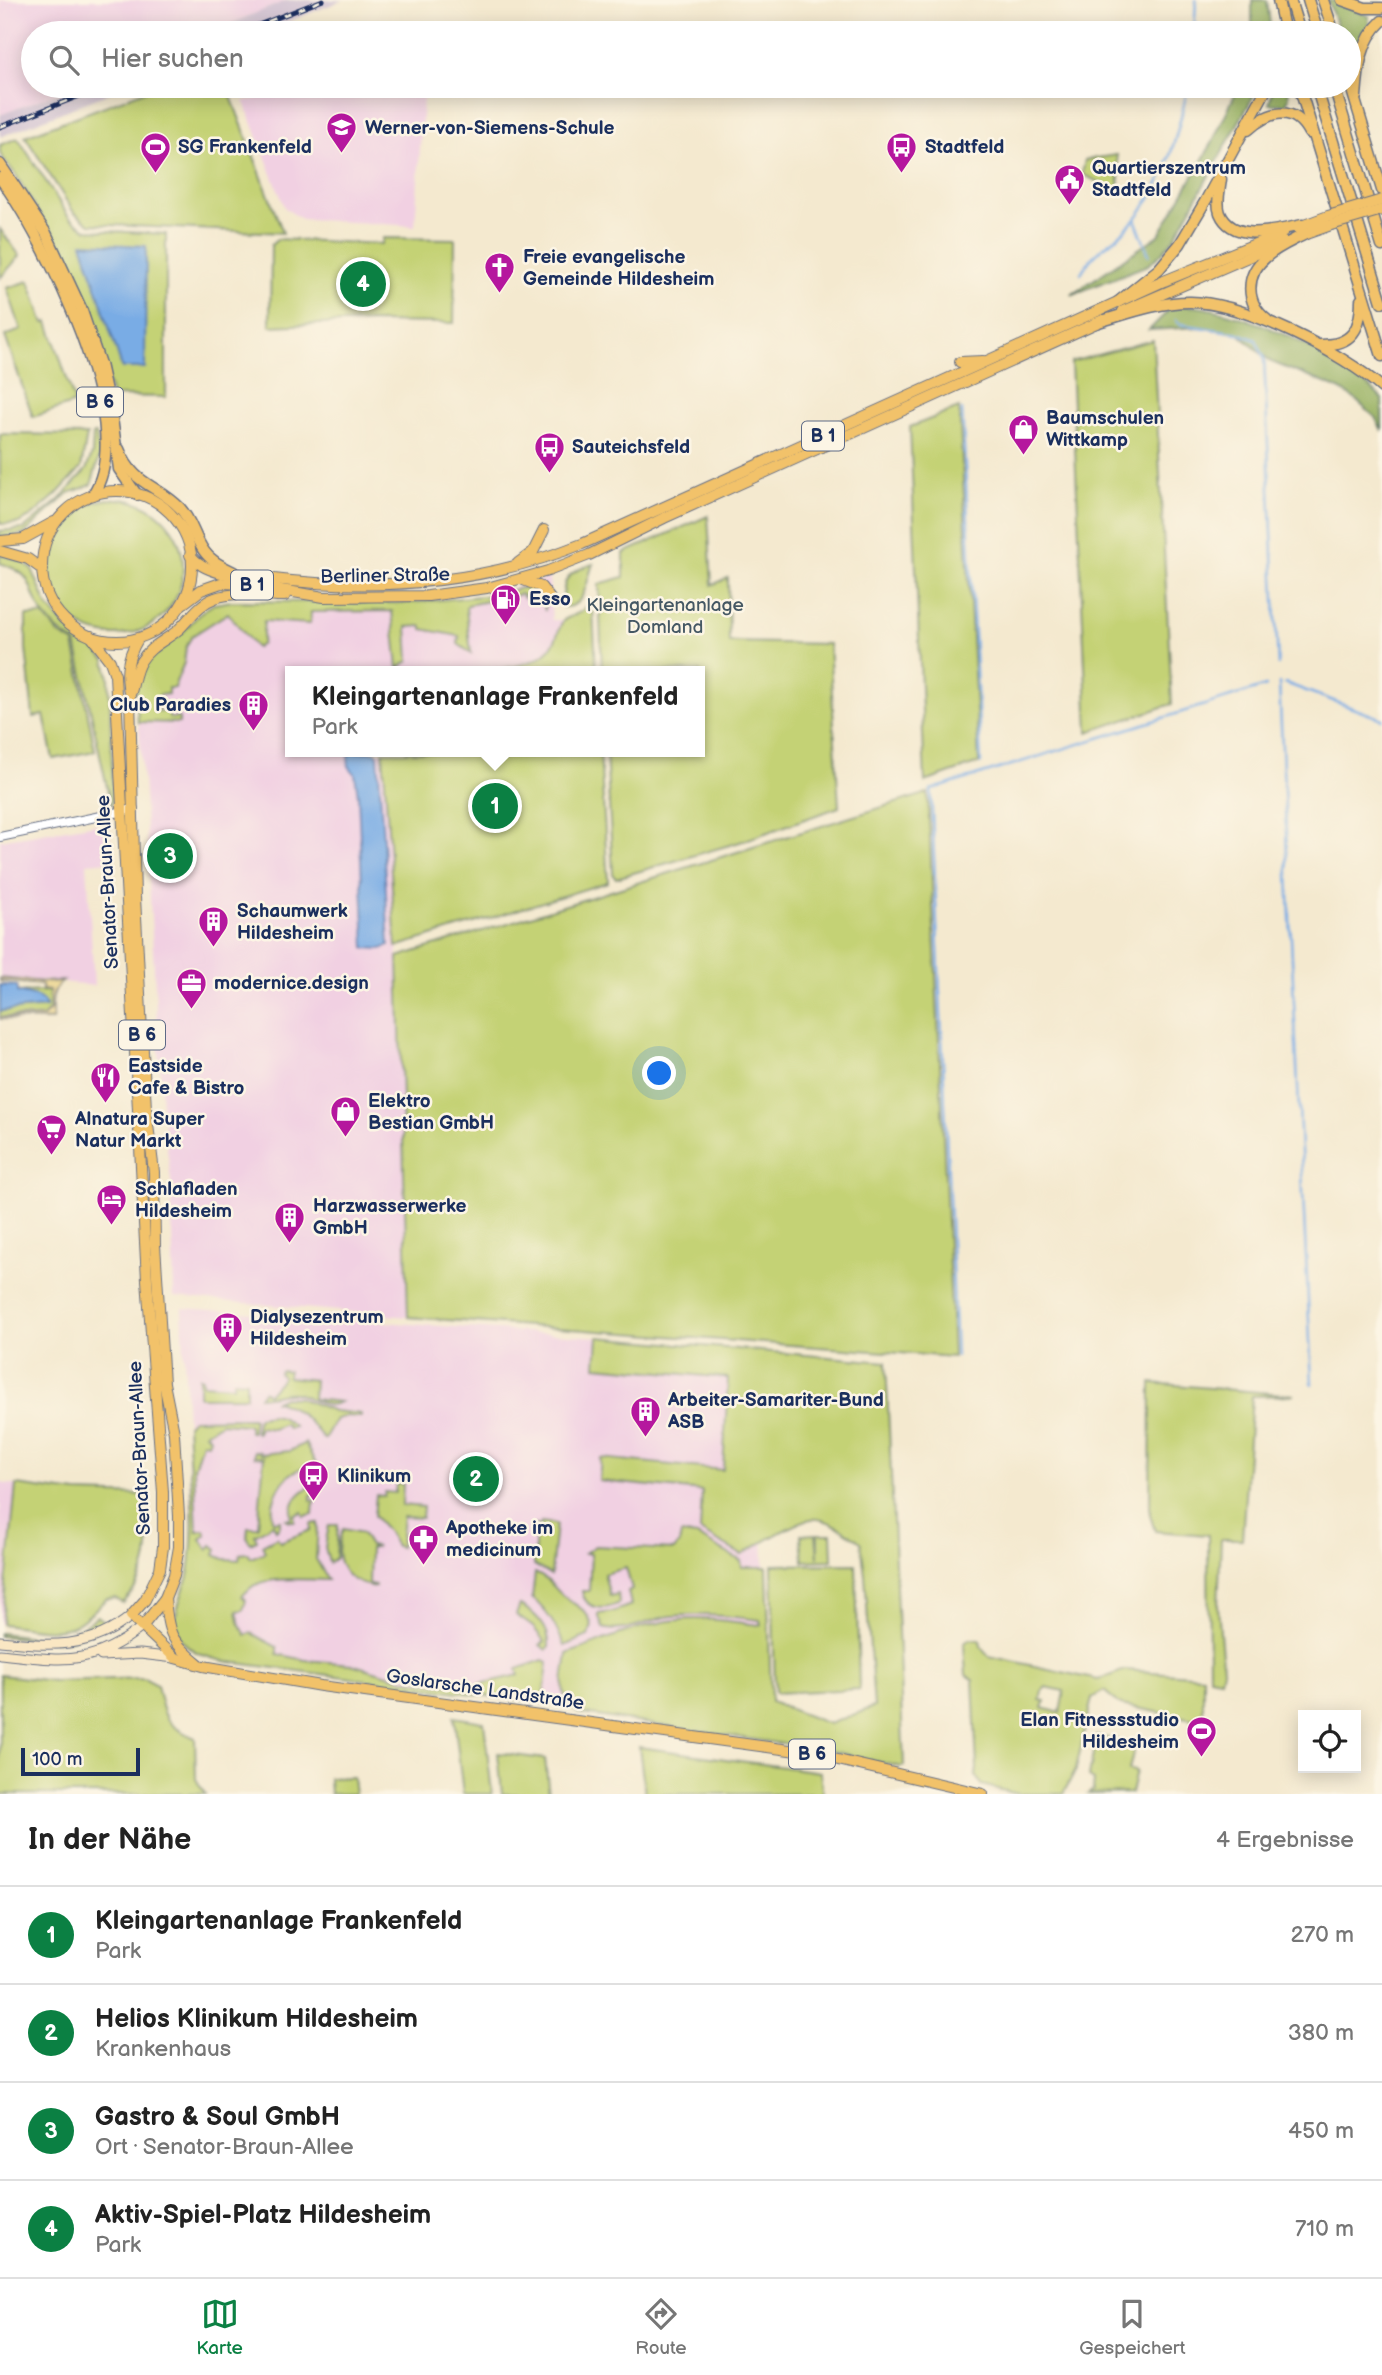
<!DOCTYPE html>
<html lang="de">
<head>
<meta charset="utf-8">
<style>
  :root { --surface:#fff; --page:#f2f2f2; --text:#222; --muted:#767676; --line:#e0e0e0; --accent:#0b8043 }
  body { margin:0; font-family:"Balsamiq Sans",sans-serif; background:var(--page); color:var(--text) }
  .controls { position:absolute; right:21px; bottom:21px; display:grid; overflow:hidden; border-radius:0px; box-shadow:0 4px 18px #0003 }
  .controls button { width:63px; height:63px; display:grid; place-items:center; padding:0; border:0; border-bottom:2px solid var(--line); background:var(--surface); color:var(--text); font:35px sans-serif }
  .scale { position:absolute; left:21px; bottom:18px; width:119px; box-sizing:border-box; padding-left:7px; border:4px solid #1b2f5e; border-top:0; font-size:19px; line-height:24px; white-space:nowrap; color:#1b2f5e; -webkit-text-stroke:5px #fcf5e5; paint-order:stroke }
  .you { position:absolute; left:660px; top:1074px; width:24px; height:24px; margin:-18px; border:5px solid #fff; border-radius:50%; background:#1a73e8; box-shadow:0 0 0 10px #1a73e833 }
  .badge { display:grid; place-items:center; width:46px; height:46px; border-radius:50%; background:var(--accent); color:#fff; font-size:23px; font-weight:700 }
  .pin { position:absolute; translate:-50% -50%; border:4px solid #fff; box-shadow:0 2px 7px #0006 }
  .popup { position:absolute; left:285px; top:666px; width:420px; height:91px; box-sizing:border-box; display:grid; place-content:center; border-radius:0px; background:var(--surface); filter:drop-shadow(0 2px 5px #0005); font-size:23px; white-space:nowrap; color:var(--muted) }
  .popup b { font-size:26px; color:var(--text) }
  .popup::after { content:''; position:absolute; left:50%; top:100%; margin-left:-14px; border:14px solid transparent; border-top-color:var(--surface) }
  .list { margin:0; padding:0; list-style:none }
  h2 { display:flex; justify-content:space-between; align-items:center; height:91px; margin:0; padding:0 28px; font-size:30px }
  h2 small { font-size:23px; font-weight:400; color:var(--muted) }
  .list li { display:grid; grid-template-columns:46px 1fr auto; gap:21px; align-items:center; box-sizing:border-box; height:98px; padding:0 28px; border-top:2px solid var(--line) }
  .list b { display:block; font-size:26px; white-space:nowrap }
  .list p { margin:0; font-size:23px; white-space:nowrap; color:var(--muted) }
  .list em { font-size:23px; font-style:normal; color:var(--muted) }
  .icon { flex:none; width:38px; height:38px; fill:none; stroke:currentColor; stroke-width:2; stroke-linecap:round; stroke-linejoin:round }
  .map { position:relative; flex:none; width:1382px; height:1794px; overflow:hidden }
  .search { position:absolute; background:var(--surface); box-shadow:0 4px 18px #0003; left:21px; right:21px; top:21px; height:77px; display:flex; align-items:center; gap:18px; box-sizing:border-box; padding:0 24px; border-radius:38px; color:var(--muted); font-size:26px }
  .sheet { height:483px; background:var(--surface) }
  nav { display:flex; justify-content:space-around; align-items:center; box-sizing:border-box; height:98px; border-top:2px solid var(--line); background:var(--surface); font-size:19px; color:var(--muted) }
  nav a { display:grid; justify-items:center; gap:4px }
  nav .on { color:var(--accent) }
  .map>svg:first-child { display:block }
  .built { fill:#f1d0e2 }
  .industrial { fill:#cebed0 }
  .green { fill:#c4d274; stroke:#708069; stroke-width:2; fill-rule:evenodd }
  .forest { fill:#9bb466; stroke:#5b7262; stroke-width:2 }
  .sand { fill:#eeda9e; stroke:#84847e; stroke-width:2 }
  .water { fill:#79ace5; stroke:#4a6ea2; stroke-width:2 }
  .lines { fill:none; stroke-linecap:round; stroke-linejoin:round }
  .stream { stroke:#79ace5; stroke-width:2.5 }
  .tertiary-casing { stroke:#677086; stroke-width:10 }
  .secondary-casing { stroke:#677086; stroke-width:11 }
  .primary-casing { stroke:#677086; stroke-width:12 }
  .trunk-casing { stroke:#677086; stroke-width:13 }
  .motorway-casing { stroke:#677086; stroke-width:13 }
  .tertiary { stroke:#fff; stroke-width:8 }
  .secondary { stroke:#fae7c3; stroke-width:9 }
  .primary { stroke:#f2c26a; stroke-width:10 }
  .trunk { stroke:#f2c26a; stroke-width:10 }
  .motorway { stroke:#f2c26a; stroke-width:10 }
  .rail-casing { stroke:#1b2f5e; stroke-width:5 }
  .rail { stroke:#fcf5e5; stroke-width:2.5; stroke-dasharray:8; stroke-linecap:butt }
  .primary-bridge-casing { stroke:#677086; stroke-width:12; stroke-linecap:butt }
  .primary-bridge { stroke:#f2c26a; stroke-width:10 }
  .labels { text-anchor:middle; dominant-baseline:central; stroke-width:5; stroke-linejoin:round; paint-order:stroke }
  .shield { fill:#fcf5e5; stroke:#5e6a86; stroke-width:2 }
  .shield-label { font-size:18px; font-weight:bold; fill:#1b2f5e }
  .poi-label { font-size:19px; font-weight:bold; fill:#1b2f5e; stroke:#fcf5e5; text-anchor:start }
  .street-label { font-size:19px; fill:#1b2f5e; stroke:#fcf5e5 }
  .park-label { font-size:19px; fill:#455864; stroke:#fcf5e5 }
</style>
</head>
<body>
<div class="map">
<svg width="1382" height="1794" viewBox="0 0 1382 1794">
  <rect width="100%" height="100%" fill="#fcf5e5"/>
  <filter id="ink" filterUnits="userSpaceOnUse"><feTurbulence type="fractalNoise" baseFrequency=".0143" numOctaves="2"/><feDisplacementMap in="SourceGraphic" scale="14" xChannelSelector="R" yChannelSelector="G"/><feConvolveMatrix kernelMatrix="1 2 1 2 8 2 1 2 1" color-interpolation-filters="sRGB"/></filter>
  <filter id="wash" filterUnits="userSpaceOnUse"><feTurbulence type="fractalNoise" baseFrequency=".00686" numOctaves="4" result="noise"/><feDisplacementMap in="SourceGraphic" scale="28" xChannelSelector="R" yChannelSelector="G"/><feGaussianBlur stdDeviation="1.57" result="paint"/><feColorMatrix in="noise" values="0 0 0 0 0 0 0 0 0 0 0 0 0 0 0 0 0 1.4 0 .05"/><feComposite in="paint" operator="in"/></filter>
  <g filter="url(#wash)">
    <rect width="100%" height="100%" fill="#f4e9cf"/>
    <g class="built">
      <polygon points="0,0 288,0 208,33 33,33 33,86 74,86 0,115"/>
      <polygon points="321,86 424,86 415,226 301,219 285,208 244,101"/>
      <polygon points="549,578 552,620 563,620 556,640 548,652 533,661 487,671 290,671 290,752 383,752 398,957 408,1317 174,1297 171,1181 162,1108 144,794 136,687 157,650 172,641 214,604 222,602 407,603 483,595"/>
      <polygon points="109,822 112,861 87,863 94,986 56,981 0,978 0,840"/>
      <polygon points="182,1308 598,1337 758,1352 769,1736 201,1655 188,1648 177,1632 176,1622 189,1573 192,1543"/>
      <polygon points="0,1483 16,1485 2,1624 0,1624"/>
    </g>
    <g class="industrial">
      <polygon points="288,0 343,0 260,33 208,33"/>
      <polygon points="75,86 127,86 0,137 0,115"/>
    </g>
    <g class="green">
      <polygon points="158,86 227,86 283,233 90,224 73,211 25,136"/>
      <polygon points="18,138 69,217 87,230 166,234 166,397 112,396 74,273 16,175 0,154 0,145"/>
      <polygon points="1117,155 1120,193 1082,174 1085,160"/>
      <polygon points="0,229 20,256 0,278"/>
      <polygon points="383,238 455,239 454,323 370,322 270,326 271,245 278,239 382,244"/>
      <polygon points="29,281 44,323 48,322 75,403 33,417 5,336 21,330 7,288"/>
      <polygon points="1153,340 1172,704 1088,732 1071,362"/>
      <polygon points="959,408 979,763 925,782 910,427"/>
      <polygon points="0,434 87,435 81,468 56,495 32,516 19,523 0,524"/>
      <polygon points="93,434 96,434 100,455 91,485 69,493 24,534 0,537 0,531 24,529 60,499 86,470 92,454"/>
      <circle cx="115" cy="567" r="68"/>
      <polygon points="708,516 712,585 728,578 729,642 829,644 839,807 740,842 616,878 613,874 606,752 700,752 700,671 602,671 599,584 624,577 624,553"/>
      <path d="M0,554L22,562L32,569L47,605L66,628L91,645L105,660L109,677L113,801L111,806L76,643C62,635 51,625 42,612C25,586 38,576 0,563Z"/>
      <path d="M593,564C586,581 586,608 563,607C562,580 566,572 593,564Z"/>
      <polygon points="529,586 540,590 544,598 545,611 542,598 538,597 537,599 527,594 524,598 521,594 468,605 466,608 471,653 458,644 459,636 422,629 422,626 407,627 409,661 398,668 392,611 311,612 310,624 264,621 262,644 256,648 228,613 192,636 186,647 184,663 176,682 175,688 168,688 168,694 159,695 158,711 169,711 169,718 179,718 179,723 138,722 136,687 138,676 145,662 184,631 201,612 214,604 232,601 407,603 493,595"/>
      <path d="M587,606L593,608L596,671H487C506,668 536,665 549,650C557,641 558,630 563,620L581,612Z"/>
      <polygon points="43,615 59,634 74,643 95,751 53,759 44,715 33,717 26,648 26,616"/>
      <polygon points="383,752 600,752 608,882 396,947"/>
      <polygon points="928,793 953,1357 408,1317 398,957"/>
      <polygon points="49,991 50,1011 43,1017 0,1017 0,1011 46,1007 35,996 17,992"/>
      <path d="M598,1337L886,1362L904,1766L901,1767L836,1752L578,1713C556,1697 564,1679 567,1654L572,1652C606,1640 642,1623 678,1620C706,1617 733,1622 761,1625L760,1620C731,1616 701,1613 672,1616C650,1618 625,1635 603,1628L598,1614L612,1612L631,1605L628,1591L632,1589L626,1568L604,1574L610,1596L618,1594L619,1603C605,1611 585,1610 582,1591H589L591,1554L585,1553L595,1546L674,1550L679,1544L681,1534L697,1536L741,1561L742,1567H767L771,1702L829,1724L874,1707L865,1575L861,1542C848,1533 828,1517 811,1519C799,1520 754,1547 742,1555L700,1531L702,1491L599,1481L601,1458L723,1470L728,1378L596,1366Z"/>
      <path d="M281,1370L288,1371V1377L314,1380L313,1399L340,1402C327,1410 312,1398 298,1394C285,1390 272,1397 259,1397L263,1391L268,1394L283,1377L279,1373Z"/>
      <polygon points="199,1377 202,1378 202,1384 233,1386 234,1380 246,1381 246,1397 199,1397"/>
      <polygon points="1151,1383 1295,1395 1252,1396 1242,1539 1221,1539 1218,1606 1223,1670 1221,1679 1209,1677 1208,1535 1155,1531 1150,1515"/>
      <path d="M284,1397L299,1398L334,1411L361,1414V1417L347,1416L336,1419L324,1439C310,1422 298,1407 275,1401Z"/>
      <polygon points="272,1415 281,1417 294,1426 288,1429 285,1424 273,1429 259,1427 257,1433 255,1432 258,1417"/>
      <path d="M254,1418L252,1432H249V1425L221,1423L205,1433L210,1438L208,1443L202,1442L194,1468L197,1531L204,1530L206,1535L201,1539L208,1550L212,1545L217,1549L215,1555L224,1559L239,1560L240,1554L248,1553L251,1558L265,1552L262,1545L277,1537L280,1542L311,1530V1524L318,1523L316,1559L328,1580C307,1580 273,1576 255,1585C250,1587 246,1593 242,1596L246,1600L243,1610L237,1611L240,1625L246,1635L251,1633L277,1647V1654L305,1660L351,1664L402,1679L435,1684L471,1686L519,1675L517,1669L543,1660L548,1662L543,1703L229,1662C208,1658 183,1652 177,1629C172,1611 186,1589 189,1571C197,1524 189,1472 187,1424L192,1419Z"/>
      <path d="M305,1443L316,1464L315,1469L308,1471L306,1467C283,1472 269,1499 273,1521L280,1520V1526L276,1530L273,1524L255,1535L257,1540L250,1543L247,1538L248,1527H258L264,1457L254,1456V1451L260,1452L261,1454L290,1451Z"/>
      <path d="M312,1479H315L314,1495H311V1500H314L313,1514L304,1516L302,1512L294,1515L295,1521H289L286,1519L291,1518C291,1501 298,1492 314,1485Z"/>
      <polygon points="396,1484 403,1484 402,1505 423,1507 422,1518 403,1517 400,1547 396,1546 386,1529 374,1516 376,1495 384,1496 385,1492 395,1493"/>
      <path d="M16,1485L77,1493L146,1495C149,1536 155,1571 123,1603L115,1598L106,1599C96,1608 87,1619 75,1625C55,1635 23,1626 2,1624Z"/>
      <polygon points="541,1522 556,1524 551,1575 534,1565 536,1525 541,1526"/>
      <polygon points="329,1525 338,1525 336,1558 329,1563 325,1547"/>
      <path d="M343,1529L362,1533L370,1546L377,1547L370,1549L369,1584L375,1585V1587C342,1582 331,1559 343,1529Z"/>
      <polygon points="816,1534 818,1558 818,1534 831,1534 832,1560 803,1561 801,1535"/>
      <polygon points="856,1564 859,1689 775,1693 772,1565"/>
      <path d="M535,1573C547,1578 552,1585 561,1594C574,1606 587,1607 592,1626L588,1636L564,1646C558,1628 546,1610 532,1598Z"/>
      <path d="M520,1605C535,1613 551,1628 549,1647L546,1650L540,1645L545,1642L533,1627L516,1615Z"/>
      <path d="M97,1616L108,1625L69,1640L57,1641L0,1636V1633C40,1637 65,1645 97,1616Z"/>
      <path d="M969,1639L980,1640L981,1646L989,1656L1098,1680L1125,1670L1203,1676V1721L1121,1705L1104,1691L1092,1698L1076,1769L1063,1794H1018L981,1785L976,1776L977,1768L973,1680L966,1675L964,1644ZM1046,1687L1064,1691L1060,1713L1043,1708L1045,1701L1040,1700L1042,1691Z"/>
      <path d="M0,1675L54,1681L144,1678L157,1685C164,1716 164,1725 195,1738L196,1779L205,1794H0Z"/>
      <polygon points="454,1717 484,1722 492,1794 463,1794"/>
      <polygon points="1096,1736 1135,1744 1129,1770 1136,1771 1131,1793 1088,1794 1093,1790 1094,1780 1089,1777"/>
      <polygon points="639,1747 820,1772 823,1794 645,1794"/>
      <polygon points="498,1753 545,1759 549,1794 502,1794"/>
      <polygon points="353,1777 355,1794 330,1794 329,1778"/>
    </g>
    <g class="forest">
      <polygon points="1252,0 1267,0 1271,33 1252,33"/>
      <path d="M1328,0C1340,0 1356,12 1369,16V25L1349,60V33H1339Z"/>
      <polygon points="1239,86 1259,86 1175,237 1162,253 1148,265 1071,295 1159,235 1211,145"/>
      <polygon points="1274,86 1288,86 1289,98 1286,104 1269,104"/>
      <path d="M1191,306C1248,312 1343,356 1382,399V431L1375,417L1350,395L1335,387L1271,362L1238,333L1199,327L1149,330L1172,307Z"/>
    </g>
    <path class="sand" d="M0,978L45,982L63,981C49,991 52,1005 53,1020L0,1019V1017H43L50,1010L49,991L42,990V985L0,981Z"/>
    <g class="water">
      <polygon points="82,243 146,246 145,368 122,368"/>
      <polygon points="353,752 376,752 378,755 389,945 382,949 365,948 358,796 355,774 349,766 348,756"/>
      <path d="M0,985L17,986V992C28,995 43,995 46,1007L0,1011Z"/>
    </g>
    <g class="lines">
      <g class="stream">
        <polyline points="1194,33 1196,0"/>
        <polyline points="1135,219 1149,255"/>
        <path d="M1081,274C1094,249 1108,247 1126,229C1165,190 1177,138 1188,86"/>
        <polyline points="1176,320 1180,324 1238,333 1256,340 1264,357 1278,665"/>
        <polyline points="962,410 981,763"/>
        <polyline points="1279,683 1312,1384"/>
        <polyline points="1285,683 1382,719"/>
        <polyline points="956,1356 931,790 1266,686"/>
      </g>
    </g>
  </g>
  <g filter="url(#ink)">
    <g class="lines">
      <defs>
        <polyline id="tertiary" points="0,837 134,809"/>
        <g id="secondary">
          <path d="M0,1641C48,1646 91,1650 131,1616"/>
          <path d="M0,1654C61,1660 90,1668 142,1627"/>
          <polyline points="101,1656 140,1654 175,1658"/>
        </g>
        <g id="primary">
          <polyline points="1296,228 1328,216"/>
          <polyline points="1300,236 1331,225"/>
          <polyline points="1123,311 1283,242"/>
          <polyline points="960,362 983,361"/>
          <circle cx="117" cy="566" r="75"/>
          <polyline points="0,541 23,539 54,522"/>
          <polyline points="0,551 28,559 43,570"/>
          <path d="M190,555C206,576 241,576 265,578C373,592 480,585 582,544L1164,281L1282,233"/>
          <polyline points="518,563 533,552 544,530"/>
          <polyline points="521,579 541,587 551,600"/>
          <polyline points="184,603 201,590 221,583 244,584 324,597 428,596 487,588 548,571 589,555 664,518 1103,320"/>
          <polyline points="91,636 110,661 115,675 147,1280 163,1492 163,1547 160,1569 145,1600 131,1616 175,1658 203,1666 321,1686 804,1752 983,1794"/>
          <path d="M138,639C126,659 125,675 130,697L135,897L146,1109L154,1172L155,1245L164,1383L174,1433L179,1516V1547L174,1575L165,1598L142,1627"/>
          <path d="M131,692C134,682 135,670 141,661C150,646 165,641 178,630C190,619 198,604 215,598C236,591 263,596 285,596"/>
          <path d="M165,1598C168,1635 171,1641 199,1664"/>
        </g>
        <g id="trunk">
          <polyline points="0,164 46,233 81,308 100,364 112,418 119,469 137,495"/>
          <path d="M0,178C44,238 140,425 93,494"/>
          <path d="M119,449C133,486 157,484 180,508C192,521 194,537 204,551C212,563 227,568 239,575"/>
        </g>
        <g id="motorway">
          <polyline points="1278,0 1285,33"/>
          <polyline points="1290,0 1300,33"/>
          <polyline points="1308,0 1318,33"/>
          <polyline points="1323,0 1334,33"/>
          <polyline points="1342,0 1365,8 1382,8"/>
          <polyline points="1349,80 1382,190"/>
          <polyline points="1299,86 1382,356"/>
          <polyline points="1316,86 1382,302"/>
          <polyline points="1334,86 1382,246"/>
          <path d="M1356,97C1358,69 1360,41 1382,21"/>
          <path d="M1248,130C1269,111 1294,104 1309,133"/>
          <path d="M1221,179C1220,189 1216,203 1220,213C1233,244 1278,230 1302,225"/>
          <polyline points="1118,302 1159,269 1180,244 1206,200 1268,86"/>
          <path d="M1267,320C1245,303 1245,275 1266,257C1277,247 1292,241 1305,234"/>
          <path d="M1095,323C1126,314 1157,302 1189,302C1241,301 1344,353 1382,388"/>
          <path d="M1321,345C1352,345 1361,329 1361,300"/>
        </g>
      </defs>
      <use href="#tertiary" class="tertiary-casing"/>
      <use href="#secondary" class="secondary-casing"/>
      <use href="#primary" class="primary-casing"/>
      <use href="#trunk" class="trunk-casing"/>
      <use href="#motorway" class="motorway-casing"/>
      <use href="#tertiary" class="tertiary"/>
      <use href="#secondary" class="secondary"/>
      <use href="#primary" class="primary"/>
      <use href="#trunk" class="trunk"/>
      <use href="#motorway" class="motorway"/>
      <defs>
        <g id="rail">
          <polyline points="238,33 323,0"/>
          <polyline points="0,127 105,86"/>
        </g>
      </defs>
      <use href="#rail" class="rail-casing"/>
      <use href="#rail" class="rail"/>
      <defs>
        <g id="primary-bridge">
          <polyline points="1328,216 1382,200"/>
          <polyline points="1331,225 1382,210"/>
        </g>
      </defs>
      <use href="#primary-bridge" class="primary-bridge-casing"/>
      <use href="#primary-bridge" class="primary-bridge"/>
    </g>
  </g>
  <defs>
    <symbol id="school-pin" viewBox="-11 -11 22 30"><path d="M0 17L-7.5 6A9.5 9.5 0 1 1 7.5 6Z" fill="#b5179e" stroke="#fcf5e5"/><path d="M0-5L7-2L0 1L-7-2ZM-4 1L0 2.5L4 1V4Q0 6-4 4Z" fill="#fff"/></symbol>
    <symbol id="stadium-pin" viewBox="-11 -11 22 30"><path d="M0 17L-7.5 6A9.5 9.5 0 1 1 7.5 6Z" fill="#b5179e" stroke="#fcf5e5"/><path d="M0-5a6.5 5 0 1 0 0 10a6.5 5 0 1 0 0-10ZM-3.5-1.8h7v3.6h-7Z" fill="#fff"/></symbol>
    <symbol id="bus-pin" viewBox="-11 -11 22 30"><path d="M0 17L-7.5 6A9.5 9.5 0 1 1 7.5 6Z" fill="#b5179e" stroke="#fcf5e5"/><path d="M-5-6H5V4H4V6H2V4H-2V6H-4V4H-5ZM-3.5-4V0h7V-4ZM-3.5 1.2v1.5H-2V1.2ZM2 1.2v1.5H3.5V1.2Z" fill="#fff"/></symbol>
    <symbol id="civic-pin" viewBox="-11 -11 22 30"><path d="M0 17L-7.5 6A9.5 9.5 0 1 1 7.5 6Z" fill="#b5179e" stroke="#fcf5e5"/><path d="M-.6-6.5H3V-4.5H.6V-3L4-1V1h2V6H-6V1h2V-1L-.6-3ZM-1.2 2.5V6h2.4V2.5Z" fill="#fff"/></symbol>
    <symbol id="church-pin" viewBox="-11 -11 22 30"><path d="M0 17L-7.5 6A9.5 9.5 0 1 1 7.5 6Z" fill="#b5179e" stroke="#fcf5e5"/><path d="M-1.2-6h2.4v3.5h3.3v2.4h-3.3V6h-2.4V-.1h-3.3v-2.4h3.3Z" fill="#fff"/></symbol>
    <symbol id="shop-pin" viewBox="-11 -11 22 30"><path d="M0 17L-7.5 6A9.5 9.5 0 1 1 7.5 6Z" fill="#b5179e" stroke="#fcf5e5"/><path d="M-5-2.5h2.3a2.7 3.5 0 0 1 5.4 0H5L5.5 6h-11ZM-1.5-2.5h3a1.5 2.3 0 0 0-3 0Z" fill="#fff"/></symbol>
    <symbol id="fuel-pin" viewBox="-11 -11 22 30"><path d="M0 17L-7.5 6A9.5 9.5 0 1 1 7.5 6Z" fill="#b5179e" stroke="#fcf5e5"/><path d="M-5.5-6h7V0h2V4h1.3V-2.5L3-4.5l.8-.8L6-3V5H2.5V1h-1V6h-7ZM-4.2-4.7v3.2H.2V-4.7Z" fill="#fff"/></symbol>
    <symbol id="building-pin" viewBox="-11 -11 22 30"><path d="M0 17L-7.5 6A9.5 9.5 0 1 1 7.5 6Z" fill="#b5179e" stroke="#fcf5e5"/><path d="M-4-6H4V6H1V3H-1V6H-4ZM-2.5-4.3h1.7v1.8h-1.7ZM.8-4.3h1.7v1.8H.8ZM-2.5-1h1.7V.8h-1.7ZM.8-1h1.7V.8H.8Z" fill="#fff"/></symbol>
    <symbol id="office-pin" viewBox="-11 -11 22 30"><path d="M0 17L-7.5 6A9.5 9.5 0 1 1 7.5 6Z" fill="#b5179e" stroke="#fcf5e5"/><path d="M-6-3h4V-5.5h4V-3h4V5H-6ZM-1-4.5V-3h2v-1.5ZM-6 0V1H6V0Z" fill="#fff"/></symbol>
    <symbol id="restaurant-pin" viewBox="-11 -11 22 30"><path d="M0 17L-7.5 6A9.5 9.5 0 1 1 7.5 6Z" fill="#b5179e" stroke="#fcf5e5"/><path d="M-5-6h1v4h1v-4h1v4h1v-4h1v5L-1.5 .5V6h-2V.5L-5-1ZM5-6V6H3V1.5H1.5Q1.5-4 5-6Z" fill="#fff"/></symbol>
    <symbol id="supermarket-pin" viewBox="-11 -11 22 30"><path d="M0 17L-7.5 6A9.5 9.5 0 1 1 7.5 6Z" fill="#b5179e" stroke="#fcf5e5"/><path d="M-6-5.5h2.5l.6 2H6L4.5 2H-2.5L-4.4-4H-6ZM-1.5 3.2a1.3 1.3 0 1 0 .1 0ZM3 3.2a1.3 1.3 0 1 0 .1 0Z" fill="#fff"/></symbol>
    <symbol id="hotel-pin" viewBox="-11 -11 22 30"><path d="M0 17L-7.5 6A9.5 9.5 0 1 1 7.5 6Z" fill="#b5179e" stroke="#fcf5e5"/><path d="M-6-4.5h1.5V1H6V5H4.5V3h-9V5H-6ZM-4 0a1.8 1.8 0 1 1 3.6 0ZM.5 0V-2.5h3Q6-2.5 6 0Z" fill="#fff"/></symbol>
    <symbol id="pharmacy-pin" viewBox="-11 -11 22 30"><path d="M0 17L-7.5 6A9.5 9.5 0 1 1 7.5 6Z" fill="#b5179e" stroke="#fcf5e5"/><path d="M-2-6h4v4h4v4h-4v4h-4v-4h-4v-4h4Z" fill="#fff"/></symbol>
  </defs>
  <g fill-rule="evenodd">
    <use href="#school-pin" x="324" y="110" width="35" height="47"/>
    <use href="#stadium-pin" x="138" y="130" width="35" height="47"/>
    <use href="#bus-pin" x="884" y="130" width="35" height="47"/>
    <use href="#civic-pin" x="1052" y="162" width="35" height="47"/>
    <use href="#church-pin" x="482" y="250" width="35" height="47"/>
    <use href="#shop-pin" x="1006" y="412" width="35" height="47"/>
    <use href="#bus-pin" x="532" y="430" width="35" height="47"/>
    <use href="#fuel-pin" x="488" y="582" width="35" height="47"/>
    <use href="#building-pin" x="236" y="688" width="35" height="47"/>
    <use href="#building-pin" x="196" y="904" width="35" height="47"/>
    <use href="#office-pin" x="174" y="966" width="35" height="47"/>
    <use href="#restaurant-pin" x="88" y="1060" width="35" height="47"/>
    <use href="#shop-pin" x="328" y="1094" width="35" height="47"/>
    <use href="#supermarket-pin" x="34" y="1112" width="35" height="47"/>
    <use href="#hotel-pin" x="94" y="1182" width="35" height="47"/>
    <use href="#building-pin" x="272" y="1200" width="35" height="47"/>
    <use href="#building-pin" x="210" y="1310" width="35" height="47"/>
    <use href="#building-pin" x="628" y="1394" width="35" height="47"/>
    <use href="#bus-pin" x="296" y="1458" width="35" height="47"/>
    <use href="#pharmacy-pin" x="406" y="1522" width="35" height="47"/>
    <use href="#stadium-pin" x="1184" y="1714" width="35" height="47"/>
  </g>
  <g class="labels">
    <g class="shield">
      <rect x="77" y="387.5" width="46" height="29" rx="5"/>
      <rect x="802" y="421.5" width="42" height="29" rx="5"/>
      <rect x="231" y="570.5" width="42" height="29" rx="5"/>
      <rect x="119" y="1020.5" width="46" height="29" rx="5"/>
      <rect x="789" y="1739.5" width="46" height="29" rx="5"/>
    </g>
    <g class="shield-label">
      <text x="100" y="402">B 6</text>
      <text x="823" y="436">B 1</text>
      <text x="252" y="585">B 1</text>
      <text x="142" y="1035">B 6</text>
      <text x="812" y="1754">B 6</text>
    </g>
    <g class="poi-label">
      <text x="365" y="128">Werner-von-Siemens-Schule</text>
      <text x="178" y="147">SG Frankenfeld</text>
      <text x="925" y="147">Stadtfeld</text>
      <text x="1092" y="168">Quartierszentrum<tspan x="1092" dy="22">Stadtfeld</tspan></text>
      <text x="523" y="257">Freie evangelische<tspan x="523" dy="22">Gemeinde Hildesheim</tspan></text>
      <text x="1046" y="418">Baumschulen<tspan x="1046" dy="22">Wittkamp</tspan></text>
      <text x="572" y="447">Sauteichsfeld</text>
      <text x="529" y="599">Esso</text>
      <text x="231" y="705" text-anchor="end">Club Paradies</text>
      <text x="237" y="911">Schaumwerk<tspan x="237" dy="22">Hildesheim</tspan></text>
      <text x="214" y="983">modernice.design</text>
      <text x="128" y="1066">Eastside<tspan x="128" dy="22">Cafe &amp; Bistro</tspan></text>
      <text x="368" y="1101">Elektro<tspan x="368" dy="22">Bestian GmbH</tspan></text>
      <text x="75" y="1119">Alnatura Super<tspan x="75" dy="22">Natur Markt</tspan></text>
      <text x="135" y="1189">Schlafladen<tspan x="135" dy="22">Hildesheim</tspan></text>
      <text x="313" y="1206">Harzwasserwerke<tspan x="313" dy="22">GmbH</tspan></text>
      <text x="250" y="1317">Dialysezentrum<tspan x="250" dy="22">Hildesheim</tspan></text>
      <text x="668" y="1400">Arbeiter-Samariter-Bund<tspan x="668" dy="22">ASB</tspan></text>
      <text x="337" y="1476">Klinikum</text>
      <text x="446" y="1528">Apotheke im<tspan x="446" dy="22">medicinum</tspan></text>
      <text x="1179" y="1720" text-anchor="end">Elan Fitnessstudio<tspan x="1179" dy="22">Hildesheim</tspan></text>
    </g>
    <g class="street-label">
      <text transform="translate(385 576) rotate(-1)">Berliner Straße</text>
      <text transform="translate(108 882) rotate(-93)">Senator-Braun-Allee</text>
      <text transform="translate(140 1448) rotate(-93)">Senator-Braun-Allee</text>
      <text transform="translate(485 1690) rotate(8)">Goslarsche Landstraße</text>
    </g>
    <g class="park-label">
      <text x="665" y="605">Kleingartenanlage<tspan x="665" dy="22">Domland</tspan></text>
    </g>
  </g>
</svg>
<div class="controls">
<button><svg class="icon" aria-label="locate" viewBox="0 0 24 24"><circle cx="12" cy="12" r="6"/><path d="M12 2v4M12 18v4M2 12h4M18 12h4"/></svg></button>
</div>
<div class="scale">100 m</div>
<div class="you"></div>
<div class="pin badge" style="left:495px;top:806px">1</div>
<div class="popup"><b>Kleingartenanlage Frankenfeld</b>Park</div>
<div class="pin badge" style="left:476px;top:1479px">2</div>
<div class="pin badge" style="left:170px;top:856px">3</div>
<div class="pin badge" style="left:363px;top:284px">4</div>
<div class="search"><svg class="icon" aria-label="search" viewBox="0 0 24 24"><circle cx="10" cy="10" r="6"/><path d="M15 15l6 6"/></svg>Hier suchen</div>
</div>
<section class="sheet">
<h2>In der Nähe<small>4 Ergebnisse</small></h2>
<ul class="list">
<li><span class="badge">1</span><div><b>Kleingartenanlage Frankenfeld</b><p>Park</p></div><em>270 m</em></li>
<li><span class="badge">2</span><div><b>Helios Klinikum Hildesheim</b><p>Krankenhaus</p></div><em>380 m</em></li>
<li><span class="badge">3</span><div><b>Gastro &amp; Soul GmbH</b><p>Ort · Senator-Braun-Allee</p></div><em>450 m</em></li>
<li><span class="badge">4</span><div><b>Aktiv-Spiel-Platz Hildesheim</b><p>Park</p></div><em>710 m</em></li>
</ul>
</section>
<nav>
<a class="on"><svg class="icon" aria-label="map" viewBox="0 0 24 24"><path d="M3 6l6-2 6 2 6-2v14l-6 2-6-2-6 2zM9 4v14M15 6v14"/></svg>Karte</a>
<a><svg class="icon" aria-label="directions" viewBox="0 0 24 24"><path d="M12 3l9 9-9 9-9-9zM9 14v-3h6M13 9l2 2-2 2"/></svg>Route</a>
<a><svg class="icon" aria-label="saved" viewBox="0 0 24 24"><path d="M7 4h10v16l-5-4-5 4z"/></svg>Gespeichert</a>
</nav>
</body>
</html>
